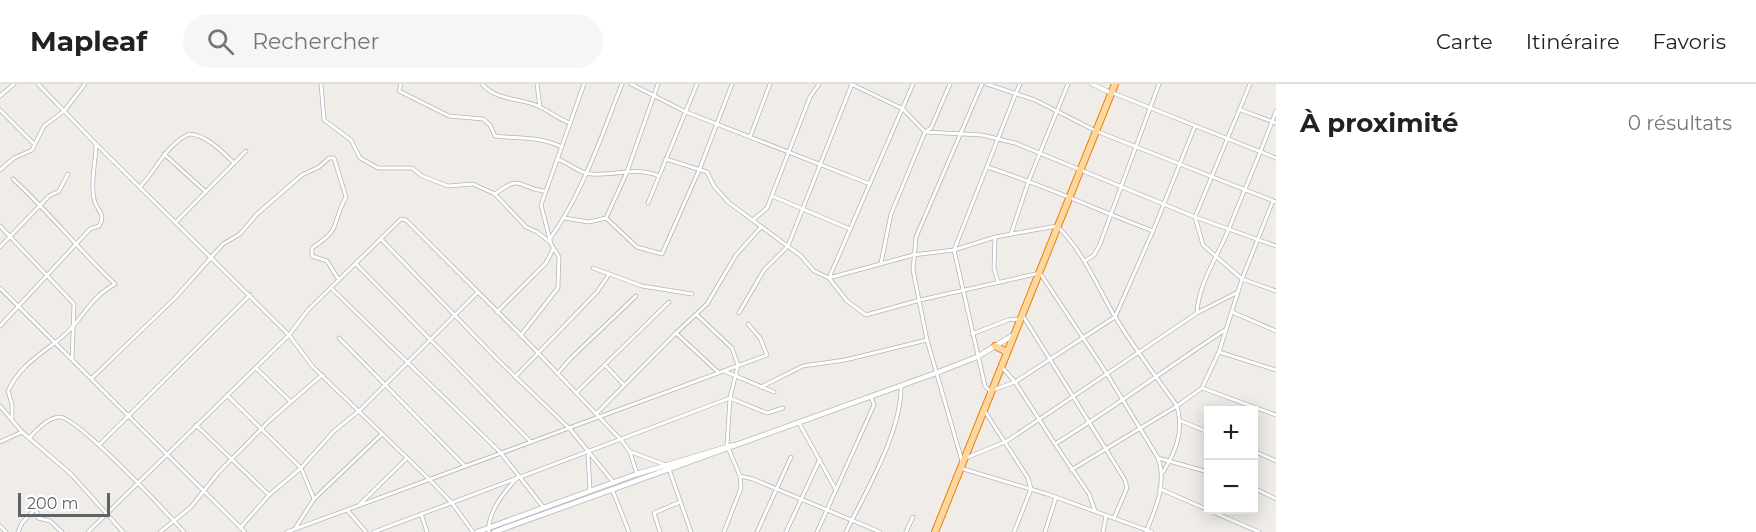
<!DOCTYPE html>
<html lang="fr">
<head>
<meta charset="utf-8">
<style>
  :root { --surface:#fff; --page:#f6f6f6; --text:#222; --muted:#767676; --line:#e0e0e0 }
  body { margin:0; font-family:Montserrat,sans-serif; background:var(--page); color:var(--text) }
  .controls { position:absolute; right:18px; bottom:18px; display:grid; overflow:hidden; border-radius:0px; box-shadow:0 3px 15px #0003 }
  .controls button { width:54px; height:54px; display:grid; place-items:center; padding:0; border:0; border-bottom:2px solid var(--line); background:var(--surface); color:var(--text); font:30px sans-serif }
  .scale { position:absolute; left:18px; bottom:15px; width:92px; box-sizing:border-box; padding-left:6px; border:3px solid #5e6366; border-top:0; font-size:16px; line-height:21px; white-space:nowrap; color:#5e6366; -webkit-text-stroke:4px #fff; paint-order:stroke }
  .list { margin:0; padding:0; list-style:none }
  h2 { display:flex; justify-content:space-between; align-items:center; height:78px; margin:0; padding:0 24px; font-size:26px }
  h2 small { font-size:20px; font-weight:400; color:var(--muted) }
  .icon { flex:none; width:33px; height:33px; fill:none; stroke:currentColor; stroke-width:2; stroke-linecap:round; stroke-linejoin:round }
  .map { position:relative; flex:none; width:1276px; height:448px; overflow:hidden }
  header { display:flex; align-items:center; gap:36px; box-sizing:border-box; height:84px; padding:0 30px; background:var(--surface); border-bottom:2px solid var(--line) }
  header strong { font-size:28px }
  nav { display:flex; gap:33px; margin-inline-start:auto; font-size:21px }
  .search { width:420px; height:54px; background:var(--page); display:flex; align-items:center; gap:15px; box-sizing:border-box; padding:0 21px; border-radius:33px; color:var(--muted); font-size:22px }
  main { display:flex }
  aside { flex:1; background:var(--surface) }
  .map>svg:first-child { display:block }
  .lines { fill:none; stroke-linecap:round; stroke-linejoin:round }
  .minor-casing { stroke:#b2b5b8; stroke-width:4.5 }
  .tertiary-casing { stroke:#b2b5b8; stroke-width:5 }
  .secondary-casing { stroke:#b3b7bb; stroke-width:6 }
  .trunk-casing { stroke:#f07d07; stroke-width:8 }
  .minor { stroke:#fff; stroke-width:3 }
  .tertiary { stroke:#fff; stroke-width:4 }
  .secondary { stroke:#fff; stroke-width:4.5 }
  .trunk { stroke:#fcd8a1; stroke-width:6 }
</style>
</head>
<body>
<header>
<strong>Mapleaf</strong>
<div class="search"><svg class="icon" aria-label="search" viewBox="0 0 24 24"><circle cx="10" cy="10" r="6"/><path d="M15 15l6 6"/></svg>Rechercher</div>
<nav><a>Carte</a><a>Itinéraire</a><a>Favoris</a></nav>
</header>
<main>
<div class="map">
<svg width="1276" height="448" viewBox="0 0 1276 448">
  <rect width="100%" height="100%" fill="#f0ece7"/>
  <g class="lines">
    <defs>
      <g id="minor">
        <polyline points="321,0 324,36 351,56 360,74 378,84 412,84 422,92 448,102 473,100 495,110 526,143 537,148 550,158"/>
        <path d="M401,0L399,7L449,32L483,35L490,41L495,52C519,55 539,52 562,63"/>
        <path d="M482,0C498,18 520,13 540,23C551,28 558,35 570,39"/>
        <polyline points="537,0 540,23"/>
        <polyline points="584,0 541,121 551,160 559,173 558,204 521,251 622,357 630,368 637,390"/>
        <polyline points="631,0 686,28 870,100"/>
        <polyline points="851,0 903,25 925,48 982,51 1015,59 1195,133 1276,162"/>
        <polyline points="987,0 1035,16 1096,47 1276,118"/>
        <polyline points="1250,0 1195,133 1203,161 1242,195 1276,207"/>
        <polyline points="1113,9 1276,74"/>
        <polyline points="0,12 14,0"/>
        <polyline points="0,26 33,59"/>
        <polyline points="1241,26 1276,39"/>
        <polyline points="750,53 770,0"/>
        <polyline points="96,60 289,251 313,283 430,396 452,419 473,448"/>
        <polyline points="164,70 206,108"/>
        <path d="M557,75C570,79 579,90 592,90C618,92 634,82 659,92"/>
        <path d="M666,75L707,88L714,102L728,118L801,172L814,187L829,194L847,217L866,231L920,216L1040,189L1107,290L1158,374C1167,399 1156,424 1146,448"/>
        <path d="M987,83C1044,101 1097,126 1153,147L1115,233L1015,298L990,307L985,302L954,166L1016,9L1020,0"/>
        <polyline points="0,86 14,74 32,66 44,42 64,27 85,0"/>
        <path d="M140,103C157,85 166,61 189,50C205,50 223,68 234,79"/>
        <path d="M495,110C523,89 517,104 544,107"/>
        <polyline points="772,112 850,145"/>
        <polyline points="648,119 697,0"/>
        <polyline points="564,134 589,138 606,134 637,163 662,170 700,84 732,0"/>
        <polyline points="606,134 627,88 658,0"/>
        <polyline points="753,136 767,124 810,13 819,0"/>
        <polyline points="176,138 246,67"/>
        <polyline points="0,142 74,220 72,275"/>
        <polyline points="1153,147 1195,42"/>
        <polyline points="1011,150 1029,96 1068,0"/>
        <polyline points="995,153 994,184 998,198"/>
        <polyline points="381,155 497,275 570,345 614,399"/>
        <path d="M549,156C583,109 601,53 622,0"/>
        <polyline points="0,163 49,112 59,107 68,90"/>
        <polyline points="1085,177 1094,171 1100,160 1159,0"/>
        <polyline points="881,179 891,130 925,48 931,44 950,0"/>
        <polyline points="356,180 531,358"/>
        <polyline points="593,184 642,202 692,210"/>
        <path d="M829,194L913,171L954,166L995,153L1057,142C1083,167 1096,200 1114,231C1133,263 1156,292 1177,322C1184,348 1176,367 1163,388"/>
        <polyline points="829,194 913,0"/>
        <polyline points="0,204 245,448"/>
        <polyline points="331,204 500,368 544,424"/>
        <polyline points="497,228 546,179 553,165"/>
        <path d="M1197,228C1199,197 1219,171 1230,142C1245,104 1262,66 1276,27"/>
        <polyline points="1232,228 1276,247"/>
        <polyline points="739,229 764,186 788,162 852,0"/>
        <polyline points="697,231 732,264 738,281 730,314 727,361 740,392 741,404 724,448"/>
        <polyline points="1023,232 1125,396 1127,404 1114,434"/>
        <path d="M0,242L90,145L99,142C107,130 96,126 94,115C90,98 96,78 96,60L38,0"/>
        <polyline points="676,249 707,220 736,171 761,143"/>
        <polyline points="972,250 1008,236 1020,235"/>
        <polyline points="339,254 465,382"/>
        <polyline points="1219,268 1276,286"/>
        <polyline points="605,281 624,301"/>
        <path d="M1001,282L1015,298L1055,360C1114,324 1168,283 1225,246"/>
        <polyline points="256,284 290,317"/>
        <polyline points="724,287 774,308"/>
        <polyline points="558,289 571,274 636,212"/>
        <polyline points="515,293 597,208 608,192"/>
        <path d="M92,294L176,213L223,160L240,150L257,130L302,91L319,83L329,74H334L346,113C330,141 344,143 312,164V172L327,177L339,196"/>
        <polyline points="761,303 803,282 845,276 927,256"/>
        <polyline points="1202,304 1276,331"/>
        <polyline points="577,308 669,218"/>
        <polyline points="227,311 301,384 314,415"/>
        <polyline points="0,322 22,348 71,390 123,448"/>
        <polyline points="984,326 1028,394 1031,405 1014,448"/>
        <polyline points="597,329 676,249 718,288"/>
        <path d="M12,335V320L8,307C24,272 58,264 79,235C92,219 96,211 115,200C79,166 49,128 13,95"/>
        <polyline points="1181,337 1208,348"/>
        <polyline points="799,339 836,406"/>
        <polyline points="196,341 269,411"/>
        <path d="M29,354C37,346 47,334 59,333C76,331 168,430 184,448"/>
        <polyline points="0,358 22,348"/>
        <polyline points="100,360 250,211"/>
        <polyline points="1055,360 1089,410 1095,427"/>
        <polyline points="1254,367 1276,377"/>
        <polyline points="631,368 666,381"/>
        <polyline points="588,371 590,406"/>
        <polyline points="966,374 1007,357 1197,229 1238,208"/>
        <polyline points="1158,374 1208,388"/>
        <polyline points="962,377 927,256 913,186 916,153 982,0"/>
        <polyline points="960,384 1047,410 1152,448"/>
        <polyline points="669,385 691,448"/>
        <polyline points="1071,386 1177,322 1202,304 1219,268 1242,195 1273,117"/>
        <polyline points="740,392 753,395 880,448"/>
        <polyline points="1254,404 1276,415"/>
        <polyline points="612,405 629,448"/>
        <polyline points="1160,405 1259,448"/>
        <polyline points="359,421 407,374"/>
        <polyline points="36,424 38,434 50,437 62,448"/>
        <polyline points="348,427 366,448"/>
        <polyline points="421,430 427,448"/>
        <polyline points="0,442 6,448"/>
        <polyline points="296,443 314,415 382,350"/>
        <polyline points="240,444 269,411 301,384 334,347 360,326 477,209"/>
        <polyline points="18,448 22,439 36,424"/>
        <polyline points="88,448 289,251 308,226 401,135 406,136 521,251"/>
        <polyline points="160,448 191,423 218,389 270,336 322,291"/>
        <polyline points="287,448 767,271 760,254 748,240"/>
        <polyline points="374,448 730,314 767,329 783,324"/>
        <path d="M489,448C487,428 505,407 518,393"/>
        <polyline points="660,448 654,429 680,418"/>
        <polyline points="757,448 791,373"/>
        <polyline points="786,448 820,375"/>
        <polyline points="817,448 874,321 871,313"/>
        <path d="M846,448C866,407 902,347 901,302"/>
        <polyline points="906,448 913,433"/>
        <polyline points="1045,448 1056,413"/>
        <polyline points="1103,448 1106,432"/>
      </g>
      <polyline id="tertiary" points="1092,0 1111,9"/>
      <g id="secondary">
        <polyline points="477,448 637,390 734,361"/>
        <polyline points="494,448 936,289 977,273 1015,250"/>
      </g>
      <g id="trunk">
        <polyline points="995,262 1007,268"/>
        <polyline points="935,448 1115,0"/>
      </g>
    </defs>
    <use href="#minor" class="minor-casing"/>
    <use href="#tertiary" class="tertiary-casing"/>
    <use href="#secondary" class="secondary-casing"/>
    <use href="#trunk" class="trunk-casing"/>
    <use href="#minor" class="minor"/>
    <use href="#tertiary" class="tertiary"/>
    <use href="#secondary" class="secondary"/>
    <use href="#trunk" class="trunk"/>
  </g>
</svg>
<div class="controls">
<button>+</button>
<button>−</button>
</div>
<div class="scale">200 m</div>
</div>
<aside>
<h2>À proximité<small>0 résultats</small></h2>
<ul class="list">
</ul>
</aside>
</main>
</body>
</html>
